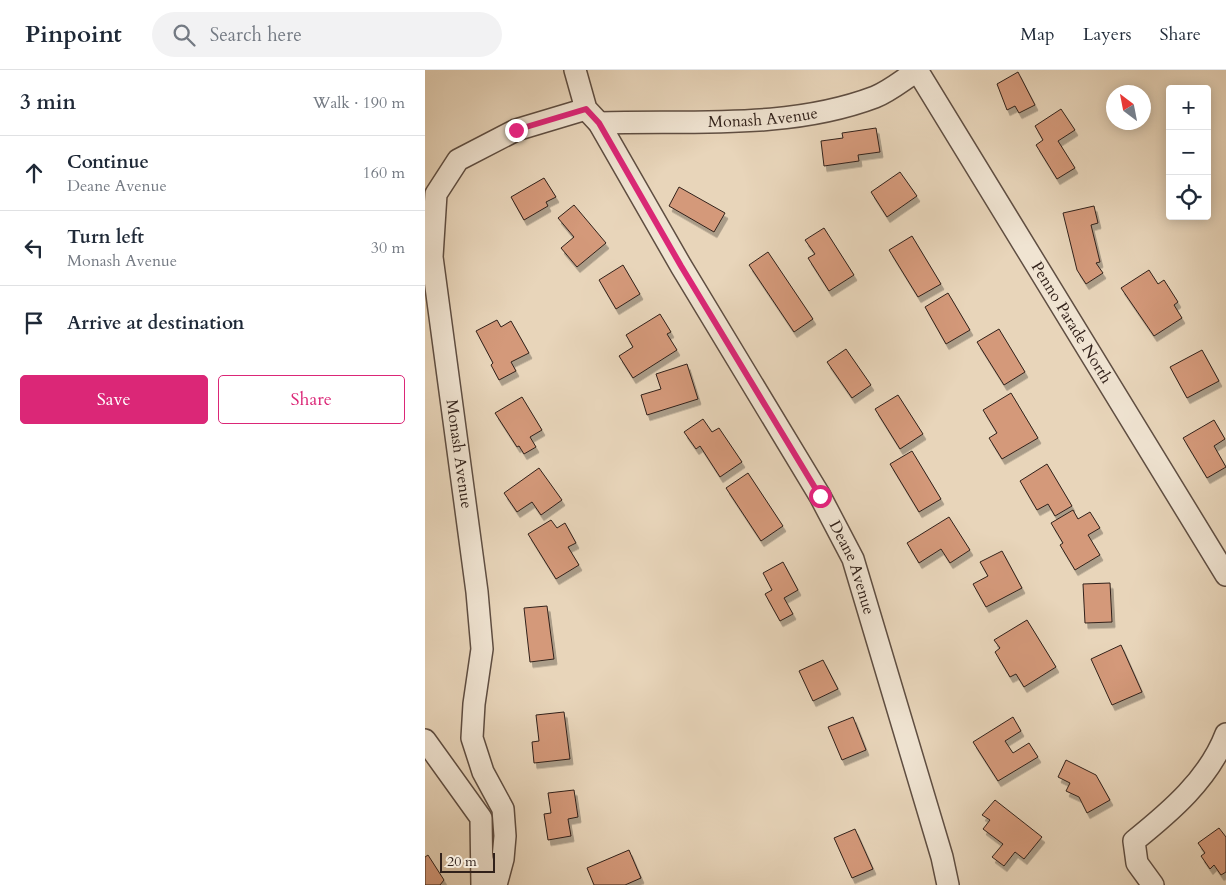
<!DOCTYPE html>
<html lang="en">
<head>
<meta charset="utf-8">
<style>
  :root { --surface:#fff; --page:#f2f2f3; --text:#1f2937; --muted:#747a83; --line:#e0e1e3; --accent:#db2777 }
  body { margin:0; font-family:Cardo,serif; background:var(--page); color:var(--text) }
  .controls { position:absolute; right:15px; top:15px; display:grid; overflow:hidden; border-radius:5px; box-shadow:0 2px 12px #0003 }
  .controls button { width:45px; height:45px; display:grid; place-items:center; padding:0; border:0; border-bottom:1px solid var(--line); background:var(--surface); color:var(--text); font:25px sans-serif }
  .compass { position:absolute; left:681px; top:15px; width:45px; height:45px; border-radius:50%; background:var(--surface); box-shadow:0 2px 12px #0003; rotate:328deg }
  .scale { position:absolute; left:15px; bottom:12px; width:55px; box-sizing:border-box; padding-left:5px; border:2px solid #31211a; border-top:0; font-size:14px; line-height:18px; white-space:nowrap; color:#31211a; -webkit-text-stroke:4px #f0e4d2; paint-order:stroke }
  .stop { position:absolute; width:15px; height:15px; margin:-11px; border:4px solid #db2777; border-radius:50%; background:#fff }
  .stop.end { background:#db2777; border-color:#fff; box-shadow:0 1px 5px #0008 }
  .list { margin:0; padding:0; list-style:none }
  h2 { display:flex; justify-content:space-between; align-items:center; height:65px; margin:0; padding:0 20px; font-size:21px }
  h2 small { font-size:16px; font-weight:400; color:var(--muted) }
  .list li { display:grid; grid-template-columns:32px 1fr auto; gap:15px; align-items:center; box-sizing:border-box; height:75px; padding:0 20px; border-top:1px solid var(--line) }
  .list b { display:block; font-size:19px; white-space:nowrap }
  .list p { margin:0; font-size:16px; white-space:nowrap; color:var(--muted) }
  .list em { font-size:16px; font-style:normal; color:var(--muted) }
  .actions { display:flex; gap:10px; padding:15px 20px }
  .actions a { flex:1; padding:11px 0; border:1px solid var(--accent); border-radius:5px; text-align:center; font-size:18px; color:var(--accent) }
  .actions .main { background:var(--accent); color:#fff }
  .icon { flex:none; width:28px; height:28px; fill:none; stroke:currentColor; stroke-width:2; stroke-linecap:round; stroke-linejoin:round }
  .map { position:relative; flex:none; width:801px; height:815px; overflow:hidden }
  header { display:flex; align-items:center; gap:30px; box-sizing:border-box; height:70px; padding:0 25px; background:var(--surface); border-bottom:1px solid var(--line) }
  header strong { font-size:24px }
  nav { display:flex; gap:28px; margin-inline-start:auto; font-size:18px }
  .search { width:350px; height:45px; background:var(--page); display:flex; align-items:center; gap:12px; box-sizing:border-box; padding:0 18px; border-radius:28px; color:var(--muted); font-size:19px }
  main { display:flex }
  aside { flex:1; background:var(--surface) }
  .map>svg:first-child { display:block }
  .building { fill:#d4997a; stroke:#31211a; filter:url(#shadow) }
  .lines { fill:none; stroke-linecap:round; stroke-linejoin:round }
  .minor-casing { stroke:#5f4e42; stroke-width:24 }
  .minor { stroke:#f0e4d2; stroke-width:21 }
  .route { stroke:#db2777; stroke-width:6 }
  .labels { text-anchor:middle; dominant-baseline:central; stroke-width:4; stroke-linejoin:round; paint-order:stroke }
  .street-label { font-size:16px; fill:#31211a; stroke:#f0e4d2 }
</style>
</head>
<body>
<header>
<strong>Pinpoint</strong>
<div class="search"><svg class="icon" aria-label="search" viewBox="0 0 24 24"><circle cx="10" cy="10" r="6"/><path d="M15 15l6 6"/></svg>Search here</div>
<nav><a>Map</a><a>Layers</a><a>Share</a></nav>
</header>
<main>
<aside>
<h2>3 min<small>Walk · 190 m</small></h2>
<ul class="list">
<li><svg class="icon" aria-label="ahead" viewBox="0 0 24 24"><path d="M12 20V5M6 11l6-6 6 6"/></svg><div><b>Continue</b><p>Deane Avenue</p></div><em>160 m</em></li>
<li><svg class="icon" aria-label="left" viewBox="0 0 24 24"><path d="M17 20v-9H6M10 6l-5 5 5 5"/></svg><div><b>Turn left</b><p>Monash Avenue</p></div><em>30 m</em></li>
<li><svg class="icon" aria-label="arrive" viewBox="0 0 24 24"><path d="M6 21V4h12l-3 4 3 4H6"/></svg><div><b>Arrive at destination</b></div></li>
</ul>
<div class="actions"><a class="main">Save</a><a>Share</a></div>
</aside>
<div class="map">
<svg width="801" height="815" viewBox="0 0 801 815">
  <defs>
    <filter id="shadow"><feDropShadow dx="3" dy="5.5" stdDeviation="0" flood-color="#0004"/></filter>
  </defs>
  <rect width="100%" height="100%" fill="#e8d5ba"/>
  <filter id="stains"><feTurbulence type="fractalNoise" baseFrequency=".004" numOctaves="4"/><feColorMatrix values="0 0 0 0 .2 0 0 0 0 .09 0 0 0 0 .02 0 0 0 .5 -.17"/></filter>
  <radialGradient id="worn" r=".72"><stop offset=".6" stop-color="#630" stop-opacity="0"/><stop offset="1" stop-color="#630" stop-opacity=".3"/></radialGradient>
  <g class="building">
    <polygon points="593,2 610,35 594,43 590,36 582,40 572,14"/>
    <polygon points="636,39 650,60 633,71 650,98 632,109 611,75 618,70 610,56"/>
    <polygon points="451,58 455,82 433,85 434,91 399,96 396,71 418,68 417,63"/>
    <polygon points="475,102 492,126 462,147 446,122"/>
    <polygon points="119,108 131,127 121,132 123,136 99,150 86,127"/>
    <polygon points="254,117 300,143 289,162 244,136"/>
    <polygon points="149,135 181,173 152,197 136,178 149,167 133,148"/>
    <polygon points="669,136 673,153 666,155 675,192 671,193 678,203 661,214 652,200 638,143"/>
    <polygon points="399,158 429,205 404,221 383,188 390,184 380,170"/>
    <polygon points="487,166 516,214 493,227 464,180"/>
    <polygon points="343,182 388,249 369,262 324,195"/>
    <polygon points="198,195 215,224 191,239 174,210"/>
    <polygon points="724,200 733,214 739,210 753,232 749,235 757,248 729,266 696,218"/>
    <polygon points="523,223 545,260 521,274 500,237"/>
    <polygon points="235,244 246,262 242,264 252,280 208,308 194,286 208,277 201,265"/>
    <polygon points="72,250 76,257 86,251 104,283 86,292 91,301 74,310 66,295 68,293 51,261"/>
    <polygon points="574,259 600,302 579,315 552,272"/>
    <polygon points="421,279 446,315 427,328 402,292"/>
    <polygon points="777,280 794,311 762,328 745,297"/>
    <polygon points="262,294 273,329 222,345 216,325 236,319 231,304"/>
    <polygon points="586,323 613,368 577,389 564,368 572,363 558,340"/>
    <polygon points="473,325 498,364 475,379 450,339"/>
    <polygon points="97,327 117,360 105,367 111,377 99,384 94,376 92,377 70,343"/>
    <polygon points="278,349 287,362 294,358 317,392 295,407 275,376 271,379 259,362"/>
    <polygon points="789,350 800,369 789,376 801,397 782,408 758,368"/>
    <polygon points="487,381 516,429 494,442 465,394"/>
    <polygon points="622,394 647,436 630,446 623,434 612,440 595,411"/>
    <polygon points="114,398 137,430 116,445 107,432 92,442 79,423"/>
    <polygon points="323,403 358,456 336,471 301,418"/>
    <polygon points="648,440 653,449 665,442 675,458 663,465 675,485 650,500 635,475 638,473 626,453"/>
    <polygon points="524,447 545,480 525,493 516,479 494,493 482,473"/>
    <polygon points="126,450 132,458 140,453 151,473 143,477 154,495 131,509 103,464"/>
    <polygon points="577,481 597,518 561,537 548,514 563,506 555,492"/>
    <polygon points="358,492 373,520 359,528 368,544 355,551 340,524 347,520 338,503"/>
    <polygon points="685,513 687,552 660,553 658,514"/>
    <polygon points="122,536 129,589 105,592 99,538"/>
    <polygon points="602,550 631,597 599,617 591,604 585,607 570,582 575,578 569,570"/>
    <polygon points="696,575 717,622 687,635 666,589"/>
    <polygon points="398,590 413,619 388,631 374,601"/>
    <polygon points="139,642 145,689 109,693 107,672 114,671 111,645"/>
    <polygon points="428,647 441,680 417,690 403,657"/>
    <polygon points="588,647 596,661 580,671 588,683 604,673 613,687 573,711 548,672"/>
    <polygon points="641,690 671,705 685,730 662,743 654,727 641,721 645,713 633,707"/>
    <polygon points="149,720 153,747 143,749 146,766 123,770 119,744 126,743 123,723"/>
    <polygon points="570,730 617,767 599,789 590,782 579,796 567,787 578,774 558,759 565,750 557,745"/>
    <polygon points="794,758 801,767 801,802 796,805 789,795 785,799 776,786 780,783 773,773"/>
    <polygon points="430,759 448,799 427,808 409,768"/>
    <polygon points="204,780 216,808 200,815 169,815 162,798"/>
    <polygon points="3,785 19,810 15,815 0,815 0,787"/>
  </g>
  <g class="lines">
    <defs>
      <g id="minor">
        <path id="s1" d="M150,0L161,39L174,53L256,196L395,426L428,489L517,787L523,815"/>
        <path id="s2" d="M492,0L801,505"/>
        <path id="s3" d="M174,53C265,50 363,60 450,27C465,21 479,9 492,1"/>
        <polyline points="0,670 56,748 57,815"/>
        <polyline points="71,815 78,789 80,766 78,739 58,702 47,668 49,634 57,579 52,522 7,187 11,124 33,90 91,60 161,39"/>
        <path d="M728,815L712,793L709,771C745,742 784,709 801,664"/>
      </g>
    </defs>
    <use href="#minor" class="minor-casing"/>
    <use href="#minor" class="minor"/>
  </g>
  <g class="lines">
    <polyline class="route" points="91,60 161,39 174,53 256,196 395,426"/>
  </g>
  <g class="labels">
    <g class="street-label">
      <text stroke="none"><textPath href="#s3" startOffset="164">Monash Avenue</textPath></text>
      <text stroke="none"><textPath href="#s2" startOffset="296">Penno Parade North</textPath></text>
      <text transform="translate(34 384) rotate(82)">Monash Avenue</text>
      <text stroke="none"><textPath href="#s1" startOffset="572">Deane Avenue</textPath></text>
    </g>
  </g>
  <rect width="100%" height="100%" filter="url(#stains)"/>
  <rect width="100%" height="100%" fill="url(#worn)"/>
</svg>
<div class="controls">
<button>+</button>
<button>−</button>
<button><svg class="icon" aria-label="locate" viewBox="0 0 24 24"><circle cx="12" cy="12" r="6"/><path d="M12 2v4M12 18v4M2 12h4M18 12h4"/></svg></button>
</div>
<svg class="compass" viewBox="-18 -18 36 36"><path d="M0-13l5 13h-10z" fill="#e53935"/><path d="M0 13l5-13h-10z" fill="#747a83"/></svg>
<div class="scale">20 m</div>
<div class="stop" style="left:395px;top:426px"></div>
<div class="stop end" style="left:91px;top:60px"></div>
</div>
</main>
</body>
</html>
